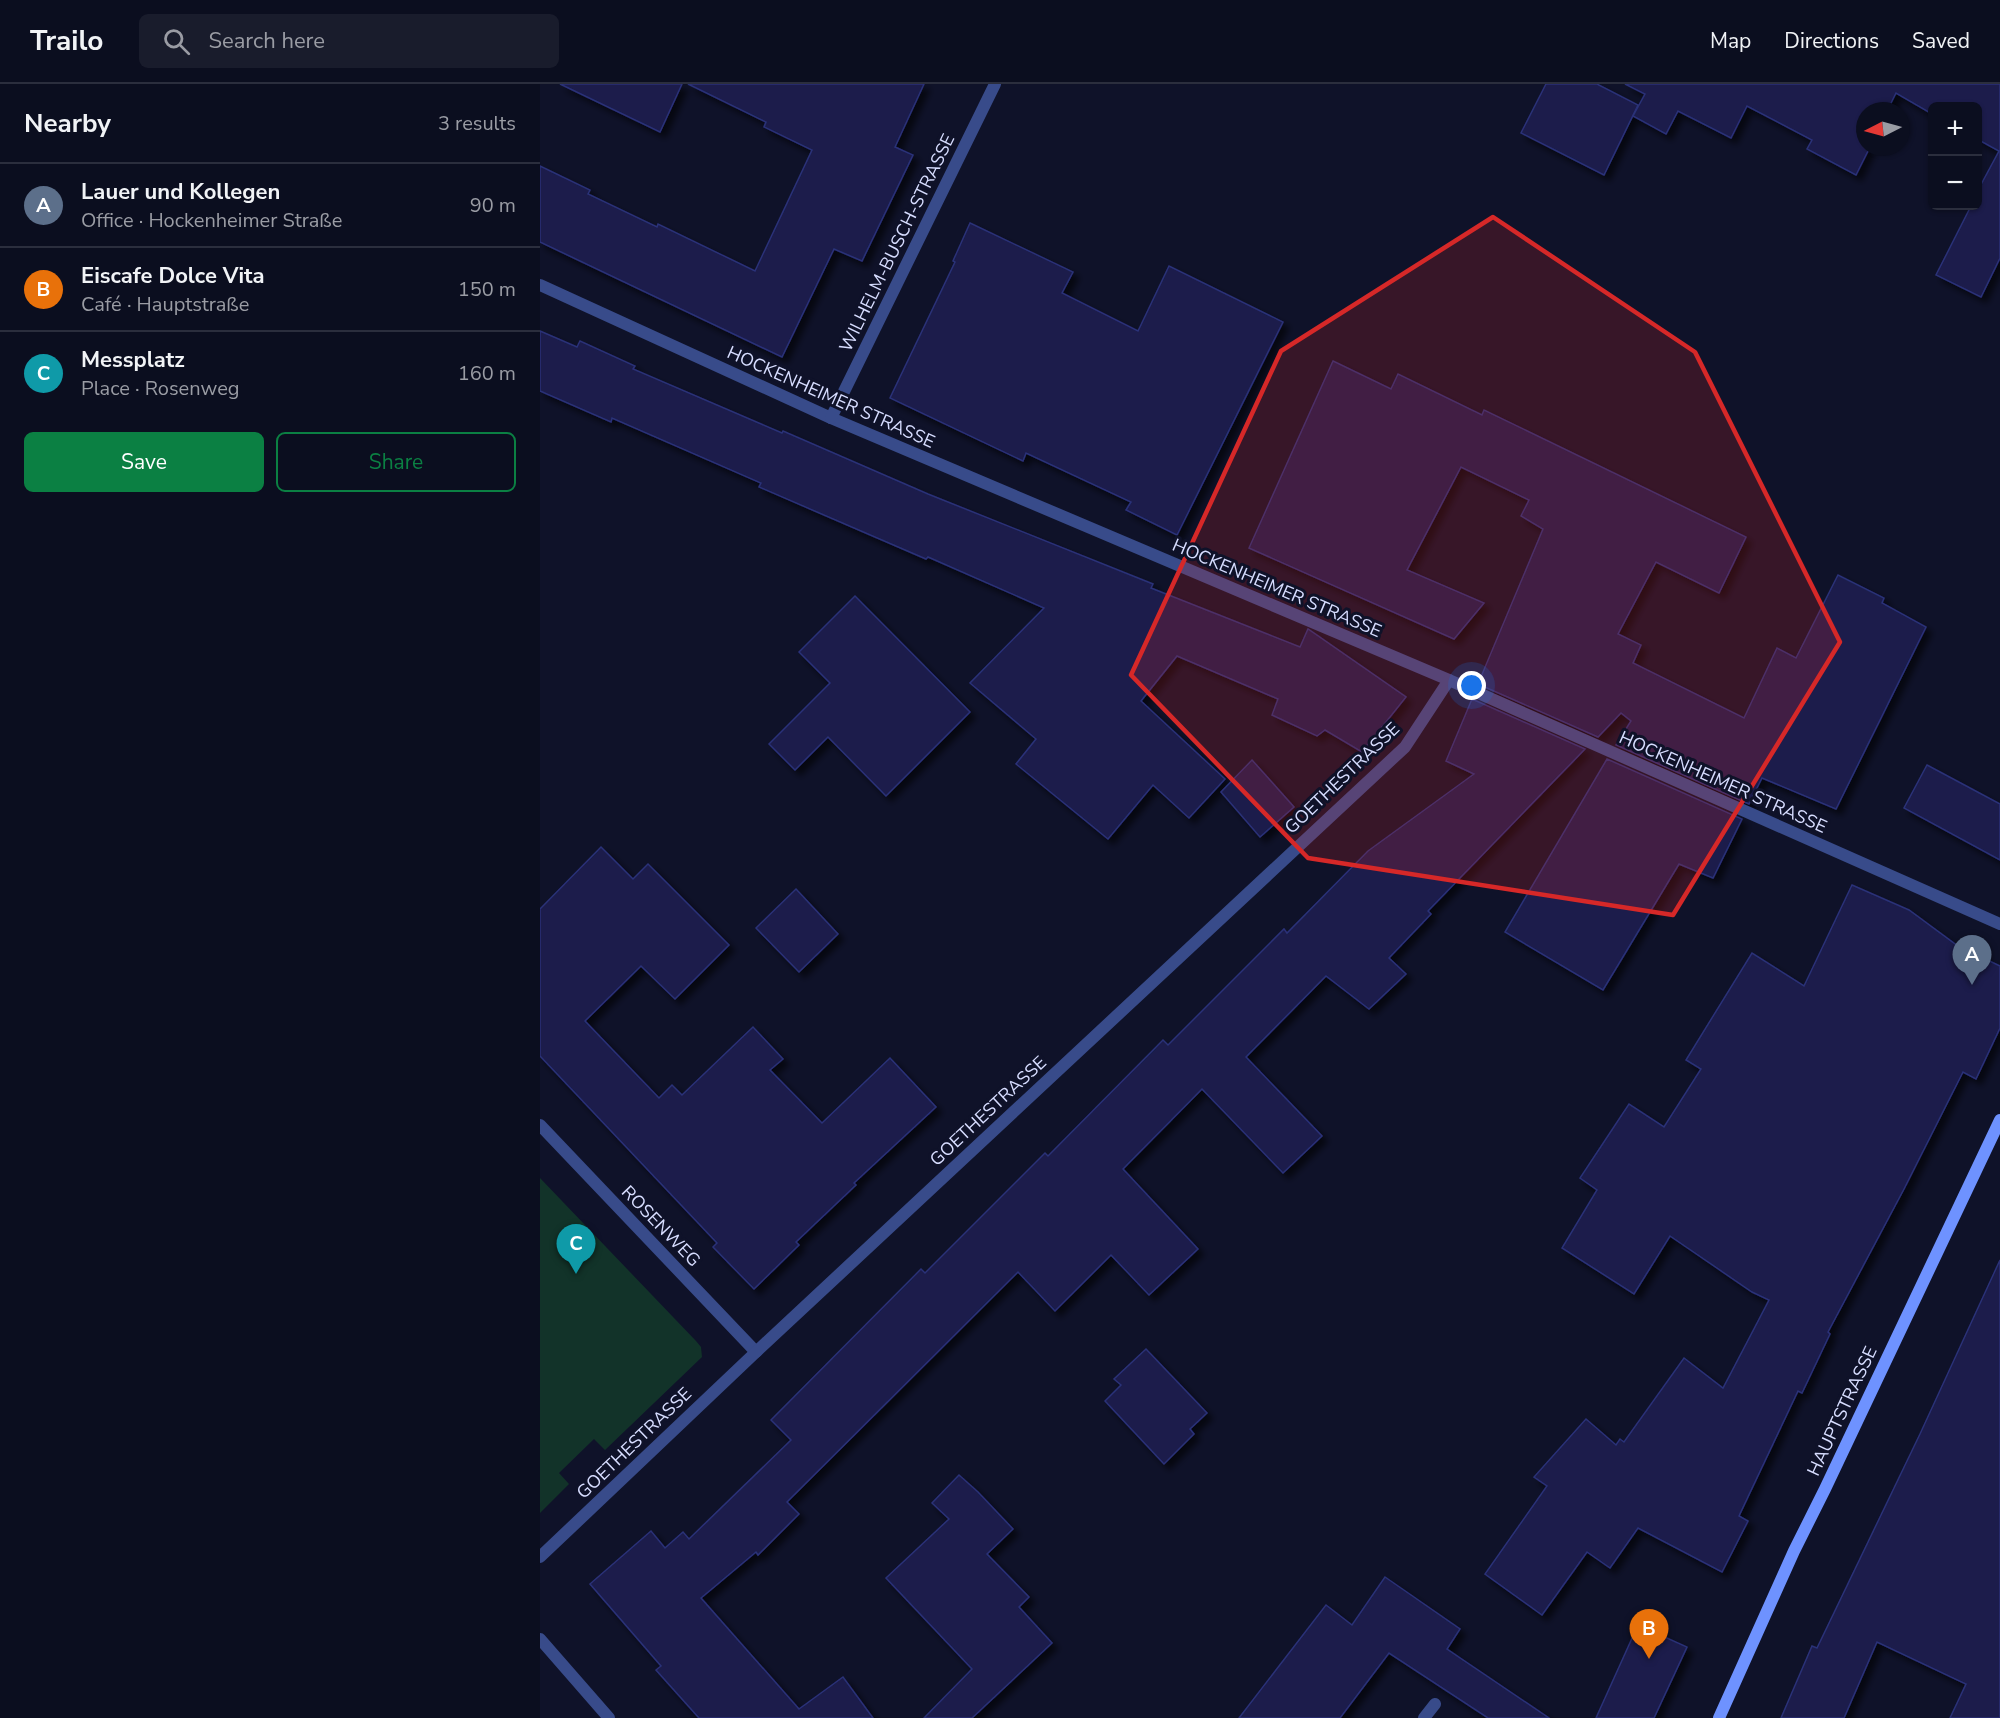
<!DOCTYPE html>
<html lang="en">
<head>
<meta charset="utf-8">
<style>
  :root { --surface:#0b0e1f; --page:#191c2c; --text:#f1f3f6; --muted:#9a9ca4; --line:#2b2e3d; --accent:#0b8043 }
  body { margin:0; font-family:"Nunito Sans",sans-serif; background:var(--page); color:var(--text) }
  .controls { position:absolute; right:18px; top:18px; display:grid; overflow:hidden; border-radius:9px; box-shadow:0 2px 4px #0004 }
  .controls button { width:54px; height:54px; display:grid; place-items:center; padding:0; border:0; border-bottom:2px solid var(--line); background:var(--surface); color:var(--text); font:30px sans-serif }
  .compass { position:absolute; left:1316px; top:18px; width:54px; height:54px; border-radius:50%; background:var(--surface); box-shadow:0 2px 4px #0004; rotate:264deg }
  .you { position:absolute; left:932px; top:602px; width:21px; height:21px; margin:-15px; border:4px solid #fff; border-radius:50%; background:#1a73e8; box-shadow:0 0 0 9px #1a73e833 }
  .badge { display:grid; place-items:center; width:39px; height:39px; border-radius:50%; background:var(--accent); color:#fff; font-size:20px; font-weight:700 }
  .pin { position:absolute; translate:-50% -50px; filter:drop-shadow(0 2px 3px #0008) }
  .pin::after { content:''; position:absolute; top:32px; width:21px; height:18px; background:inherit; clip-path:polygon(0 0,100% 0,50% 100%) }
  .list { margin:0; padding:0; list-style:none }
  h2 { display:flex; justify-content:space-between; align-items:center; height:78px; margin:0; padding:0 24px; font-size:26px }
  h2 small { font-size:20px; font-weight:400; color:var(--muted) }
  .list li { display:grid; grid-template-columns:39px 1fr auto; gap:18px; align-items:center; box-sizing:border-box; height:84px; padding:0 24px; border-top:2px solid var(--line) }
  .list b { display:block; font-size:22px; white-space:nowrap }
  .list p { margin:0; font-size:20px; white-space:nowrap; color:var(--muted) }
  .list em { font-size:20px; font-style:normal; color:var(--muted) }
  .actions { display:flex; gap:12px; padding:18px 24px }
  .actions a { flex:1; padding:14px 0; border:2px solid var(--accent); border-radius:9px; text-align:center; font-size:21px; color:var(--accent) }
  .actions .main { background:var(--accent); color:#fff }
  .icon { flex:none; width:33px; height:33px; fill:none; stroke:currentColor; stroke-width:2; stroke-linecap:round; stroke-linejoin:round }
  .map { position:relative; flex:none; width:1460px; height:1634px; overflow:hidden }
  header { display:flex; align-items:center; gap:36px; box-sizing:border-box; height:84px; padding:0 30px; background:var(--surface); border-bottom:2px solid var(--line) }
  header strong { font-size:28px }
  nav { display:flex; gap:33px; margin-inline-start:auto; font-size:21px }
  .search { width:420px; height:54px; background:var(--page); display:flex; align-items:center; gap:15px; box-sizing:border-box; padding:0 21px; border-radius:9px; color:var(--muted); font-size:22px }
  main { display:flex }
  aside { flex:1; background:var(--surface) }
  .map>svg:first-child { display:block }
  .green { fill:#123329 }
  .building { fill:#1a1d4b; stroke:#2b3178; stroke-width:1.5; filter:url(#shadow) }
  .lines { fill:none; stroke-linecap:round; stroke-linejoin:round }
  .lane { stroke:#384b8a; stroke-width:12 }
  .street { stroke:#384b8a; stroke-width:12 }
  .secondary { stroke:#6e92ff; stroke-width:12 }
  .marked { fill:#d62828; fill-opacity:0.2; stroke:#d62828; stroke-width:4.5; stroke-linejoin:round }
  .labels { text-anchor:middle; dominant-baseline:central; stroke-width:6; stroke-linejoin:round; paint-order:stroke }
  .street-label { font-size:18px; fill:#d7ddff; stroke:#0f1229 }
</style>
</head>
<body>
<header>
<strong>Trailo</strong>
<div class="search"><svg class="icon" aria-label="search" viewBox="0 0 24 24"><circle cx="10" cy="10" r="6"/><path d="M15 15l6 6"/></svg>Search here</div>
<nav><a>Map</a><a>Directions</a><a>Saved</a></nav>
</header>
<main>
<aside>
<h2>Nearby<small>3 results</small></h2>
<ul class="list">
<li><span class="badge" style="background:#5c6f8a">A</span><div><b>Lauer und Kollegen</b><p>Office · Hockenheimer Straße</p></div><em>90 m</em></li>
<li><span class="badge" style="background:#e8710a">B</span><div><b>Eiscafe Dolce Vita</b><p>Café · Hauptstraße</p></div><em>150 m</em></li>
<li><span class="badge" style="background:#0f9aa8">C</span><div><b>Messplatz</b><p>Place · Rosenweg</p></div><em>160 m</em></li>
</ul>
<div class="actions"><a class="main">Save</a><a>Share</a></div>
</aside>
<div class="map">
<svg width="1460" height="1634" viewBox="0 0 1460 1634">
  <defs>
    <filter id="shadow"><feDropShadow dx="5.5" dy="5.5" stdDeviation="3" flood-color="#0009"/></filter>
  </defs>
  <rect width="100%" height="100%" fill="#0f1229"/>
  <polygon class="green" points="0,1094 156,1257 161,1263 162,1273 65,1366 54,1355 19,1389 29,1400 0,1429"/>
  <g class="building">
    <polygon points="20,0 142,0 120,48"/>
    <polygon points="148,0 384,0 355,63 373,71 322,177 294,165 242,273 0,158 0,82 50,106 48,110 117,143 118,140 215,187 272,66 224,43 226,38"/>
    <polygon points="1006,0 1057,0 1098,21 1064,91 981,49"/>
    <polygon points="1085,0 1460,0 1460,174 1441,213 1396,191 1431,122 1437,122 1437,108 1459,67 1437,55 1437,22 1392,22 1392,30 1356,9 1347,27 1325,27 1325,63 1330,63 1316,91 1267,65 1272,56 1207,22 1191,54 1138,27 1126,50 1093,32 1105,10"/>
    <polygon points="430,139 533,188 522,209 598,247 629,182 743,238 637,451 586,426 591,418 486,369 483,377 350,314 415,178 413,177"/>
    <polygon points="0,247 37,263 40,257 95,282 93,285 242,349 243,347 388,410 613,500 611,504 760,563 768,545 866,613 822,668 785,646 777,652 732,631 738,615 637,572 601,617 685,695 649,734 613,701 568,755 476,680 496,655 430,599 504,524 388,473 386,475 219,403 221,399 72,334 71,338 0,307"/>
    <polygon points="793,277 851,305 858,290 942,331 944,326 1206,453 1179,509 1116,478 1078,550 1101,561 1093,579 1204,634 1237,564 1256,574 1298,491 1344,514 1342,519 1386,543 1296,725 1222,694 1209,720 1076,661 1091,637 1081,629 1058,653 938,600 1003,445 981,432 989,416 921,383 867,486 944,519 914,555 709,464"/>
    <polygon points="315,512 430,628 346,712 288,653 255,686 229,660 290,599 259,568"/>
    <polygon points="932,615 1045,665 888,827 891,830 849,874 866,890 829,925 786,892 706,973 782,1052 743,1089 662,1005 583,1085 658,1165 609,1211 571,1171 515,1227 478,1188 247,1418 259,1430 218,1471 216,1468 161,1514 259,1625 303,1593 333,1634 159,1634 116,1586 121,1582 50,1500 111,1447 125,1464 143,1448 149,1455 251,1356 231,1336 381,1185 385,1189 505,1069 508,1072 623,956 628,961 744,845 747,849 828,767 934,690 906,677"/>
    <polygon points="1067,675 1202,735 1173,794 1139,780 1063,906 965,848"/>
    <polygon points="712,676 754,723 720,753 681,708"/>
    <polygon points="1387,681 1460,720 1460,776 1364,724"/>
    <polygon points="61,763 93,795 108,780 189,861 135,915 101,882 45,937 119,1014 132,1001 142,1011 213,943 243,975 230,986 282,1039 350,974 396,1023 314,1099 316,1101 256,1158 259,1161 214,1205 173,1163 177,1159 0,972 0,825"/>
    <polygon points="1312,801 1369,826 1418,862 1460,882 1460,944 1436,995 1423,988 1364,1105 1288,1248 1290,1250 1262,1309 1258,1307 1199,1432 1208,1437 1182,1488 1098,1444 1070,1484 1047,1468 1002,1531 945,1490 1007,1402 994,1393 1046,1335 1076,1361 1080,1355 1084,1358 1144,1274 1183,1304 1229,1216 1212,1208 1130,1152 1094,1210 1022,1164 1057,1106 1040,1094 1089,1020 1124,1043 1161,985 1146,976 1212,869 1264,902"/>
    <polygon points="256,805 298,850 259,888 216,844"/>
    <polygon points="1460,1176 1460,1634 1410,1634 1426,1600 1337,1558 1304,1634 1241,1634 1272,1562 1277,1564 1380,1350"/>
    <polygon points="606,1265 667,1329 650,1345 654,1350 624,1380 565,1317 581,1301 574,1295"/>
    <polygon points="419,1391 438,1408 473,1445 447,1470 489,1513 479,1523 512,1559 432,1634 384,1634 432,1585 346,1494 409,1435 392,1419"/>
    <polygon points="845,1493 920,1545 907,1565 1009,1634 948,1634 849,1569 800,1634 699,1634 786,1521 812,1541"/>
    <polygon points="1098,1541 1147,1563 1114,1634 1056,1634"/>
  </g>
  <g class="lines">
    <polyline class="lane" points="884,1634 895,1620"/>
    <g class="street">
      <polyline points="0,201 291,334 909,596 1460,840"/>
      <polyline points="291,334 455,0"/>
      <polyline points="0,1041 216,1268"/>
      <polyline points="0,1473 216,1268 865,663 909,596"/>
      <polyline points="0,1555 69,1634"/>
    </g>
    <polyline class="secondary" points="1179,1634 1254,1467 1285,1405 1460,1036"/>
  </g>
  <path class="marked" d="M953,133L1155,268L1300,558L1133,831L768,774L591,591L741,267Z"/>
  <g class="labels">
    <g class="street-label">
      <text transform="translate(357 159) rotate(-64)">WILHELM-BUSCH-STRASSE</text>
      <text transform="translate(291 313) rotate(24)">HOCKENHEIMER STRASSE</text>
      <text transform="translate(737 504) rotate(23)">HOCKENHEIMER STRASSE</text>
      <text transform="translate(802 694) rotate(-44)">GOETHESTRASSE</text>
      <text transform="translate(1183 698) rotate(24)">HOCKENHEIMER STRASSE</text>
      <text transform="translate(448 1027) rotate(-43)">GOETHESTRASSE</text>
      <text transform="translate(121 1142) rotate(46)">ROSENWEG</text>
      <text transform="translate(1302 1327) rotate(-65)">HAUPTSTRASSE</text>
      <text transform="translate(94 1359) rotate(-44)">GOETHESTRASSE</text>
    </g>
  </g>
</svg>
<div class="controls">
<button>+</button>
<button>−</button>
</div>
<svg class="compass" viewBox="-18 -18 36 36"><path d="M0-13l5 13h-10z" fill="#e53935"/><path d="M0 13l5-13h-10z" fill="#9a9ca4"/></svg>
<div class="you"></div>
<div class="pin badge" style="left:1432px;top:901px;background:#5c6f8a">A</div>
<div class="pin badge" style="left:1109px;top:1575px;background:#e8710a">B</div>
<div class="pin badge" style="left:36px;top:1190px;background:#0f9aa8">C</div>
</div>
</main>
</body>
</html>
